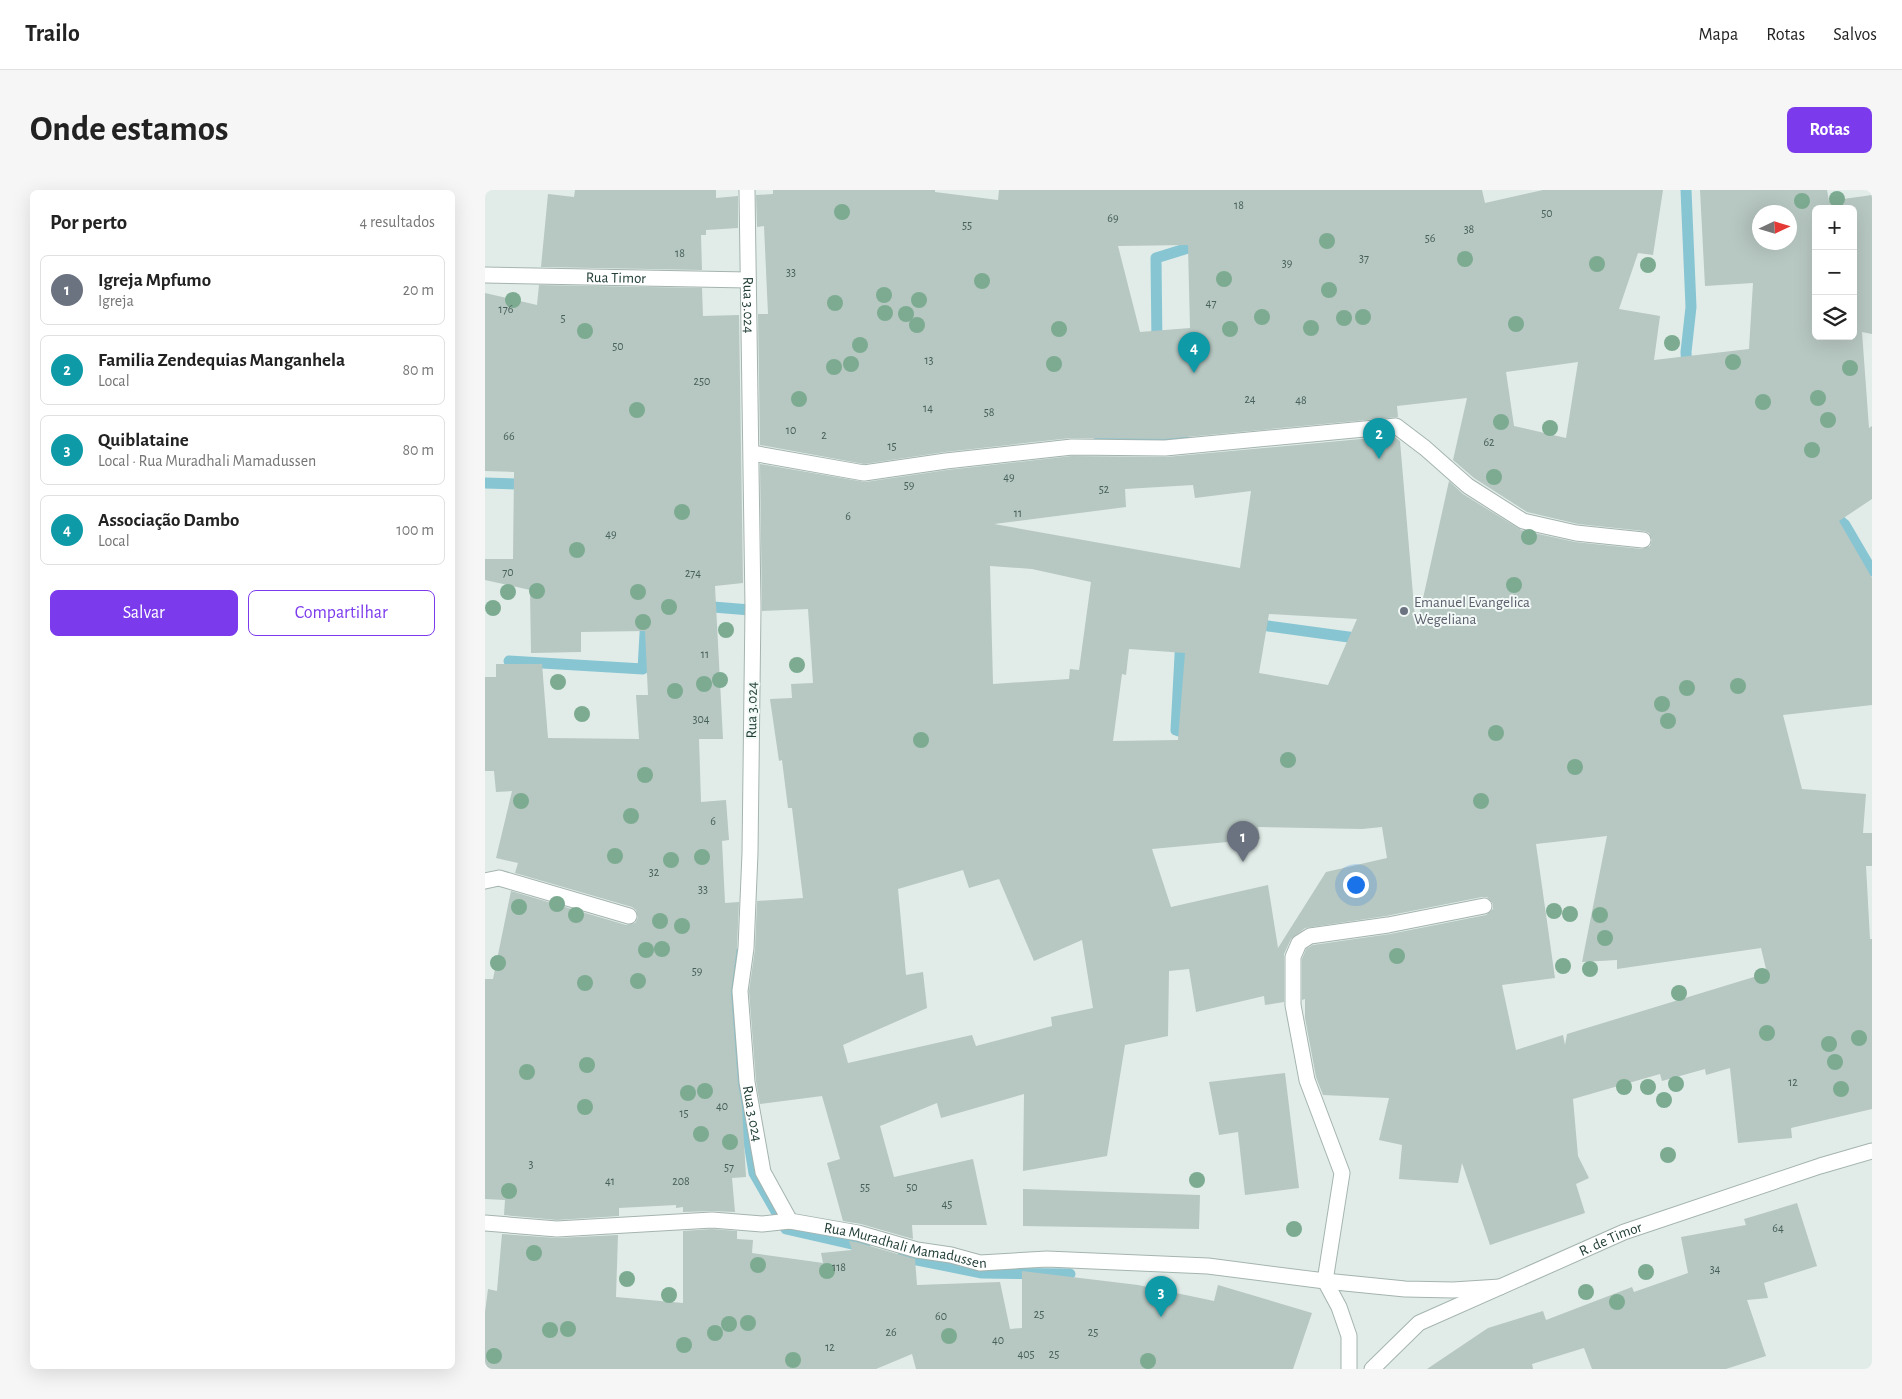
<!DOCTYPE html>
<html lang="pt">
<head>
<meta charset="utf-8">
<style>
  :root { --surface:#fff; --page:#f6f6f6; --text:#222; --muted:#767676; --line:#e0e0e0; --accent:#7c3aed }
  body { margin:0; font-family:"Alegreya Sans",sans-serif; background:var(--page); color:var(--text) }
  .controls { position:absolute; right:15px; top:15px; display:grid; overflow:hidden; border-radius:8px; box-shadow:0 5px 20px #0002 }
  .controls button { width:45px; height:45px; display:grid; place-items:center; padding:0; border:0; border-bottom:1px solid var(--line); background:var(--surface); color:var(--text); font:25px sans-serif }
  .compass { position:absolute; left:1267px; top:15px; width:45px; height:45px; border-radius:50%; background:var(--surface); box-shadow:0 5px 20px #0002; rotate:86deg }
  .you { position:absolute; left:870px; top:694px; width:18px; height:18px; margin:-12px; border:4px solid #fff; border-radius:50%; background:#1a73e8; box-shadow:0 0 0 8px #1a73e833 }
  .badge { display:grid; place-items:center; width:32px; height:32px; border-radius:50%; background:var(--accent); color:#fff; font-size:16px; font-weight:700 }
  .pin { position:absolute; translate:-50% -41px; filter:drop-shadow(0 1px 2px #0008) }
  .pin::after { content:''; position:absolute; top:26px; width:18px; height:15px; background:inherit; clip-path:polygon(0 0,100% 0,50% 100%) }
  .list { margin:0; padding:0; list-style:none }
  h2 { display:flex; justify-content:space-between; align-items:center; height:65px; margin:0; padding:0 20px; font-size:21px }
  h2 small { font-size:16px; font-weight:400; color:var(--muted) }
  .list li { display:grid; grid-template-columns:32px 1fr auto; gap:15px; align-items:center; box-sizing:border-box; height:70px; margin:0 10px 10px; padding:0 10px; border:1px solid var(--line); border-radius:8px }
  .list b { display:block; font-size:19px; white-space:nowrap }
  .list p { margin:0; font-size:16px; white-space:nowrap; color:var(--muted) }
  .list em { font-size:16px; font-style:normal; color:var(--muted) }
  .actions { display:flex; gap:10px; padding:15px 20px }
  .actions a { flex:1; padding:11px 0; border:1px solid var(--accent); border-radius:8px; text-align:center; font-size:18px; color:var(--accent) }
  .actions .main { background:var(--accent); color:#fff }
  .icon { flex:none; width:28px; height:28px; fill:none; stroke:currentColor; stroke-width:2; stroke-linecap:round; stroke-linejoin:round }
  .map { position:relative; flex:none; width:1387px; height:1179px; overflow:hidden; border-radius:8px }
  header { display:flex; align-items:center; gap:30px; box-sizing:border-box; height:70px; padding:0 25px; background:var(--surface); border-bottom:1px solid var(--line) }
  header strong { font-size:24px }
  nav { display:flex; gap:28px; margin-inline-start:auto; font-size:18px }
  .intro { display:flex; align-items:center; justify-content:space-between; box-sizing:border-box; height:120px; padding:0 30px }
  h1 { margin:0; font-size:35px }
  .button { padding:12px 22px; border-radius:8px; background:var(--accent); color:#fff; font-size:18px; font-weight:700 }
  main { display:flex; gap:30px; padding:0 30px }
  aside { flex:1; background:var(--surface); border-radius:8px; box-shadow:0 5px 20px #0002 }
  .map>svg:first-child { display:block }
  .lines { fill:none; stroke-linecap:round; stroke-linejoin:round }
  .stream { stroke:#88c5d3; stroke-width:11 }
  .building { fill:#b7c7c1; fill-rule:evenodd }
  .minor-casing { stroke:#a4b4af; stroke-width:17 }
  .minor { stroke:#fff; stroke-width:15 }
  .tree { fill:#7cab91 }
  .worship-dot { fill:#6b7280; stroke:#f2f9f6; stroke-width:2 }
  .labels { text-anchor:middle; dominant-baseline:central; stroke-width:4; stroke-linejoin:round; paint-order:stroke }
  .number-label { font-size:12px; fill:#46605a }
  .street-label { font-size:15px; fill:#213e37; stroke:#f2f9f6 }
  .worship-label { font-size:15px; fill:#5b616d; stroke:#f2f9f6; text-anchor:start }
</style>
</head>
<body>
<header>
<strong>Trailo</strong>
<nav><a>Mapa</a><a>Rotas</a><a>Salvos</a></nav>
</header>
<div class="intro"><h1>Onde estamos</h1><a class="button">Rotas</a></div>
<main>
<aside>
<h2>Por perto<small>4 resultados</small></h2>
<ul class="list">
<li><span class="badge" style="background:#6b7280">1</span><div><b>Igreja Mpfumo</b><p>Igreja</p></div><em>20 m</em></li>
<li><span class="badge" style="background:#0f9aa8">2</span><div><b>Familia Zendequias Manganhela</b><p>Local</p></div><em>80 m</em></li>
<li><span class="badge" style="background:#0f9aa8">3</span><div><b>Quiblataine</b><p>Local · Rua Muradhali Mamadussen</p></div><em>80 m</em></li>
<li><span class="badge" style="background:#0f9aa8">4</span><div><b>Associação Dambo</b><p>Local</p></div><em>100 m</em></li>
</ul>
<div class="actions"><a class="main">Salvar</a><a>Compartilhar</a></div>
</aside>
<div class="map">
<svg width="1387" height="1179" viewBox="0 0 1387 1179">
  <rect width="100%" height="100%" fill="#e1ece8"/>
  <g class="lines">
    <g class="stream">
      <polyline points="1201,0 1206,117 1201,162 1202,181"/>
      <polyline points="672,155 671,68 716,54"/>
      <polyline points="614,251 677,246 686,251 699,250"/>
      <polyline points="0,293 32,294"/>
      <polyline points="1345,322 1360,335 1387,381"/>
      <polyline points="216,416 265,420"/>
      <polyline points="783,436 878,449"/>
      <polyline points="696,447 691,540 706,545"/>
      <polyline points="24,471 158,479 161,426"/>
      <polyline points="253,764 246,799 254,891 269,983 301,1039 380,1057"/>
      <polyline points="417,1067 497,1083 585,1084"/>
    </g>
  </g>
  <g class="building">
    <polygon points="90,0 231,0 231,8 253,6 253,38 221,40 221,45 216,45 217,80 56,77 63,4 89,7"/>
    <path d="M288,0H450V2L513,10L514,0H997L1000,13L1058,0H1178L1168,65L1153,63L1134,119L1175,126L1169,170L1264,159L1268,93L1220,96L1215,0H1342L1344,11L1387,5V144L1377,142L1384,238L1387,236V309L1354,331L1387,388V515L1298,525L1317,599L1381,604L1378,643H1387V676H1381L1385,749H1387V919L1306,938L1307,948L1253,953L1245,878L1221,885L1220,879L1177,891L1175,884L1088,909L1093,966L1104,988L1091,994L1100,1023L1005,1055L977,973L973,993L914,989L917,955L894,950L904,908L838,905L831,887L820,828V809L817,810V769L821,759L828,755L905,744L1001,725L1008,719V714L1002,707H997L901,726L820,738L806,749L799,764V812L780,815L779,806L711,822L704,779L684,781L683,846L640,855L622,966L538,981L539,904L456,928L452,913L395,936L409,987L488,969L502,1035H427L428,1049L376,1034L358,1031L342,973L355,969L337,906L275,914L271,891L264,801L270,759L272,711L318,708L307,618H303L297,570L294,571L285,509L307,508L306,494L328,493L323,419L277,421L275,274L380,292L462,280L587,266L681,267L908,246L915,251L931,440L964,291L978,304L1036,340L1090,352L1157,359L1165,356L1167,350L1164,343L1159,341L1093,334L1042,322L989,288L968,270L982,208L912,216L913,227L680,249L586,248L460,262L379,274L275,255L273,124H283L279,36L272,37L271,5L288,4ZM1331,19H1368V146H1331ZM1274,22H1304V52H1274ZM703,55L705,138L655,142L633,56ZM1093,172L1081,248L1029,236L1021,182ZM708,295L710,308L766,301L755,378L509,334L641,317L640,299ZM505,376L547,379L606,392L594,480L585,479L584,489L508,494ZM784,424L872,429L843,495L774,483ZM644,459L700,463L693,550L628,551L637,484L641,485ZM773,637L877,639L897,637L902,668L841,682L793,758L783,695L686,717L667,659L775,649ZM1122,646L1097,772L1132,770V779L1276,758L1282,783L1082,844L1080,855L1078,845L1031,860L1017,795L1070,788L1051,654ZM478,680L484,698L514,689L549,771L597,750L608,818L566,827L567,836L491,856L487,845L363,873L358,855L442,818L438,782L421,785L413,699Z"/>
    <polygon points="54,95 217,98 218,126 254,125 258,393 230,396 238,549 214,549 216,612 241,610 244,650 237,651 240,713 254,712 252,757 246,802 253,893 257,917 261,987 247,988 250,1022 227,1021 198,1022 198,1017 191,1018 191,1015 134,1018 134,1026 72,1030 19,1025 20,1010 0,1009 0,789 8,789 26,701 141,735 150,733 153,728 151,720 147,717 30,683 33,673 11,668 27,601 11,602 9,581 0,581 0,487 11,487 11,474 57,474 63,548 154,549 151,505 163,505 160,441 96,442 96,462 46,463 45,400 0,390 0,369 28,369 29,282 0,281 0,103 52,115"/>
    <polygon points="800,883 814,998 760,1005 753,942 734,945 724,892"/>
    <polygon points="538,999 715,1005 714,1039 538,1036"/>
    <polygon points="1312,1013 1332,1076 1279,1093 1283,1108 1262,1110 1281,1166 1241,1179 1107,1179 1099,1158 1047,1174 1048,1179 942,1179 1003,1138 1058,1121 1061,1130 1147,1097 1149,1102 1203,1083 1196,1047 1261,1035 1259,1029"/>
    <polygon points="227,1039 252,1041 252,1049 268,1050 267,1063 338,1073 336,1063 367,1060 364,1051 371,1052 430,1069 432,1095 515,1092 525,1139 537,1138 537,1081 653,1095 729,1111 733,1095 827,1123 808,1179 431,1179 427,1164 391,1179 0,1179 0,1122 3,1099 12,1101 17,1044 72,1048 133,1045 131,1107 198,1113 198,1041"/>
  </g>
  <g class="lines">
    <defs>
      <g id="minor">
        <path id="s1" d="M262,0L268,417L265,663L261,758L255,801L262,892L278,982L305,1031"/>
        <path id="s2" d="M0,85L263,90"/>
        <polyline points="267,263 379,283 461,271 587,257 680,258 911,236 940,258 983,296 1038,331 1091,343 1158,350"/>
        <polyline points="0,691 14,688 144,726"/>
        <path id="s3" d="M0,1033L72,1039L227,1030L277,1034L305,1031L373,1043L432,1060L466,1065L495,1073L562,1069L723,1076L840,1091L920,1099L968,1100L1015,1097"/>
        <polyline points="840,1091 857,983 822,890 808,815 808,767 814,753 825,746 903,735 999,716"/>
        <polyline points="840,1091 854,1117 864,1146 864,1179"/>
        <path id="s4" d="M887,1179L934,1133L1139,1042L1335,976L1387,961"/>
      </g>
    </defs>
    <use href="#minor" class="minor-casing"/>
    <use href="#minor" class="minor"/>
  </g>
  <g class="tree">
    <circle cx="1352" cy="9" r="8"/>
    <circle cx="1317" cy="11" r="8"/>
    <circle cx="357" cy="22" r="8"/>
    <circle cx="842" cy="51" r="8"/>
    <circle cx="980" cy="69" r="8"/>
    <circle cx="1112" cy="74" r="8"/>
    <circle cx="1163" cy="75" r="8"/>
    <circle cx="739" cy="89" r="8"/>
    <circle cx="497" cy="91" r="8"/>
    <circle cx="844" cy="100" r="8"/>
    <circle cx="399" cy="105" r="8"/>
    <circle cx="28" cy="110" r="8"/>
    <circle cx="434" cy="110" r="8"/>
    <circle cx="350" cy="113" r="8"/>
    <circle cx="400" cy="123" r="8"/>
    <circle cx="421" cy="124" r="8"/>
    <circle cx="777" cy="127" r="8"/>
    <circle cx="878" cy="127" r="8"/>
    <circle cx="859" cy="128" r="8"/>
    <circle cx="1031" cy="134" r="8"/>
    <circle cx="432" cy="135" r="8"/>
    <circle cx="826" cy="138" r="8"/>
    <circle cx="574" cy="139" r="8"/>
    <circle cx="745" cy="139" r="8"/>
    <circle cx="100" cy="141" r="8"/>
    <circle cx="1187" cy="153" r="8"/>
    <circle cx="375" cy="155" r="8"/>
    <circle cx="1248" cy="172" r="8"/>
    <circle cx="366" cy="174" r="8"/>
    <circle cx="569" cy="174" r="8"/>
    <circle cx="349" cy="177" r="8"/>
    <circle cx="1365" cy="178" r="8"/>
    <circle cx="1333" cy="208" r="8"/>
    <circle cx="314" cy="209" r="8"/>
    <circle cx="1278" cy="212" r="8"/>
    <circle cx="152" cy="220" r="8"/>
    <circle cx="1343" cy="230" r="8"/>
    <circle cx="1016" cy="232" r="8"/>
    <circle cx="1065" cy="238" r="8"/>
    <circle cx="1327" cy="260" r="8"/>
    <circle cx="1009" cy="287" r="8"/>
    <circle cx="197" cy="322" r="8"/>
    <circle cx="1044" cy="347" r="8"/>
    <circle cx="92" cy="360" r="8"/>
    <circle cx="1029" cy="395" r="8"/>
    <circle cx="52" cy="401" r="8"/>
    <circle cx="23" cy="402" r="8"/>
    <circle cx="153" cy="402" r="8"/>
    <circle cx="184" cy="417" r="8"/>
    <circle cx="8" cy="418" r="8"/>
    <circle cx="158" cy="432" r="8"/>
    <circle cx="241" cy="440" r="8"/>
    <circle cx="312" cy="475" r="8"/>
    <circle cx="235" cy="490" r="8"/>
    <circle cx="73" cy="492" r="8"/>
    <circle cx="219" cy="494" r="8"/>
    <circle cx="1253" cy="496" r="8"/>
    <circle cx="1202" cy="498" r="8"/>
    <circle cx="190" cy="501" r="8"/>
    <circle cx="1177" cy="514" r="8"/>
    <circle cx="97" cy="524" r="8"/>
    <circle cx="1183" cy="531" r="8"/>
    <circle cx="1011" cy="543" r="8"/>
    <circle cx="436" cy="550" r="8"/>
    <circle cx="803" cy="570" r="8"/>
    <circle cx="1090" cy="577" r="8"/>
    <circle cx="160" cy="585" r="8"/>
    <circle cx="36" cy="611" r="8"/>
    <circle cx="996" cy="611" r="8"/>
    <circle cx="146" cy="626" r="8"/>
    <circle cx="130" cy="666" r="8"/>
    <circle cx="217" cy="667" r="8"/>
    <circle cx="186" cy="670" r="8"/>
    <circle cx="72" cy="714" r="8"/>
    <circle cx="34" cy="717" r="8"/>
    <circle cx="1069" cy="721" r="8"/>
    <circle cx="1085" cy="724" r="8"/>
    <circle cx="91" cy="725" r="8"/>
    <circle cx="1115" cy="725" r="8"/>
    <circle cx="175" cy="731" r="8"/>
    <circle cx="197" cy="736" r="8"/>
    <circle cx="1120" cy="748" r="8"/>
    <circle cx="177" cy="759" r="8"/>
    <circle cx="161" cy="760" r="8"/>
    <circle cx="912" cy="766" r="8"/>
    <circle cx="13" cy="773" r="8"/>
    <circle cx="1078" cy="776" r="8"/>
    <circle cx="1105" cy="779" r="8"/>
    <circle cx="1277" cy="786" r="8"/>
    <circle cx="153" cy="791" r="8"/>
    <circle cx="100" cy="793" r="8"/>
    <circle cx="1194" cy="803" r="8"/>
    <circle cx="1282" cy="843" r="8"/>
    <circle cx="1374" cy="848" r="8"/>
    <circle cx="1344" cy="854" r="8"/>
    <circle cx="1350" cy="872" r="8"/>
    <circle cx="102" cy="875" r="8"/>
    <circle cx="42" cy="882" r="8"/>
    <circle cx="1191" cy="894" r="8"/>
    <circle cx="1139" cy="897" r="8"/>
    <circle cx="1163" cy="897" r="8"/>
    <circle cx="1356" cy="899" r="8"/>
    <circle cx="220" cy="901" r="8"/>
    <circle cx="203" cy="903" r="8"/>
    <circle cx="1179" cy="910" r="8"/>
    <circle cx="100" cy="917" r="8"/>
    <circle cx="216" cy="944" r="8"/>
    <circle cx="245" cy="952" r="8"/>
    <circle cx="1183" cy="965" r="8"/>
    <circle cx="712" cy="990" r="8"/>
    <circle cx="24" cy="1001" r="8"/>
    <circle cx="809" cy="1039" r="8"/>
    <circle cx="49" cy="1063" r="8"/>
    <circle cx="273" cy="1075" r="8"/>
    <circle cx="342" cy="1081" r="8"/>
    <circle cx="1161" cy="1082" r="8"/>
    <circle cx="142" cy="1089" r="8"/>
    <circle cx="1101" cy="1102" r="8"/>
    <circle cx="184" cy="1105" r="8"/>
    <circle cx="1132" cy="1112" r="8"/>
    <circle cx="263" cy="1133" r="8"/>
    <circle cx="244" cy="1134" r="8"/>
    <circle cx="83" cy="1139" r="8"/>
    <circle cx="65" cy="1140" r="8"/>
    <circle cx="230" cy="1143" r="8"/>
    <circle cx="464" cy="1146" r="8"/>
    <circle cx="199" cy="1155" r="8"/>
    <circle cx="9" cy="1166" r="8"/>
    <circle cx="308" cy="1170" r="8"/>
    <circle cx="663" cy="1171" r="8"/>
  </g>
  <circle class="worship-dot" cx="919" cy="421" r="5"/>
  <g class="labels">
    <g class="number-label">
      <text x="754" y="15">18</text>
      <text x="1062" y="23">50</text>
      <text x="628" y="28">69</text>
      <text x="482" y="35">55</text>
      <text x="984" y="39">38</text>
      <text x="945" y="48">56</text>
      <text x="195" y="63">18</text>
      <text x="879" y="68">37</text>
      <text x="802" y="73">39</text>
      <text x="306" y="82">33</text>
      <text x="726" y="113">47</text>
      <text x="21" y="119">176</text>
      <text x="78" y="128">5</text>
      <text x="133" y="156">50</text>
      <text x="444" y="170">13</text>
      <text x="217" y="191">250</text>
      <text x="765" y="209">24</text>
      <text x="816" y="210">48</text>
      <text x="443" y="218">14</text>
      <text x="504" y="222">58</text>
      <text x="306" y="240">10</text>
      <text x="339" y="245">2</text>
      <text x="24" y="246">66</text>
      <text x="1004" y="252">62</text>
      <text x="407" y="256">15</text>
      <text x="524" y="287">49</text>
      <text x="424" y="295">59</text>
      <text x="619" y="299">52</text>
      <text x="533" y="323">11</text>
      <text x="363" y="326">6</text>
      <text x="126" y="344">49</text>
      <text x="23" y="382">70</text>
      <text x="208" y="383">274</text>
      <text x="220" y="464">11</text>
      <text x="216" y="529">304</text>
      <text x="228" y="631">6</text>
      <text x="169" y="682">32</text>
      <text x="218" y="699">33</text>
      <text x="212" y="781">59</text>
      <text x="1308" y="892">12</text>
      <text x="237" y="916">40</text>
      <text x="199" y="923">15</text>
      <text x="46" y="974">3</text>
      <text x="244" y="977">57</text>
      <text x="125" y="991">41</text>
      <text x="196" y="991">208</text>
      <text x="380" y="997">55</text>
      <text x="427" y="997">50</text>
      <text x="462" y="1014">45</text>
      <text x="1293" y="1038">64</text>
      <text x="354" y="1077">118</text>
      <text x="1230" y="1079">34</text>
      <text x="554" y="1124">25</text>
      <text x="456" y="1126">60</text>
      <text x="406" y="1142">26</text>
      <text x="608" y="1142">25</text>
      <text x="513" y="1150">40</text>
      <text x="345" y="1157">12</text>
      <text x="541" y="1164">405</text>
      <text x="569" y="1164">25</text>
    </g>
    <g class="street-label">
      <text stroke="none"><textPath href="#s2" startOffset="131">Rua Timor</textPath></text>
      <text stroke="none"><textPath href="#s1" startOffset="115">Rua 3.024</textPath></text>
      <text transform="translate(267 520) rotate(-89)">Rua 3.024</text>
      <text stroke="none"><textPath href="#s1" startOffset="925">Rua 3.024</textPath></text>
      <text stroke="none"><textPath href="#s4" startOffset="275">R. de Timor</textPath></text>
      <text stroke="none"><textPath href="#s3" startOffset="424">Rua Muradhali Mamadussen</textPath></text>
    </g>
    <g class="worship-label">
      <text x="929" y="412">Emanuel Evangelica<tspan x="929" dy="17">Wegeliana</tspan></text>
    </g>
  </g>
</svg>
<div class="controls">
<button>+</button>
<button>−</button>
<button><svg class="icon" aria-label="layers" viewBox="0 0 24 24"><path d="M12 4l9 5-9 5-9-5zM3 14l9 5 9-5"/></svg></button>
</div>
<svg class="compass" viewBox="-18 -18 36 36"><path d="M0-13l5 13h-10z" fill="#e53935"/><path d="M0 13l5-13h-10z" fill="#767676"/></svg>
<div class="you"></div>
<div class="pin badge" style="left:758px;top:672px;background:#6b7280">1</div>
<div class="pin badge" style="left:894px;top:269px;background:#0f9aa8">2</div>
<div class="pin badge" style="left:676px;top:1127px;background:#0f9aa8">3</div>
<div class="pin badge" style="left:709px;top:183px;background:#0f9aa8">4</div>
</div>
</main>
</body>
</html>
